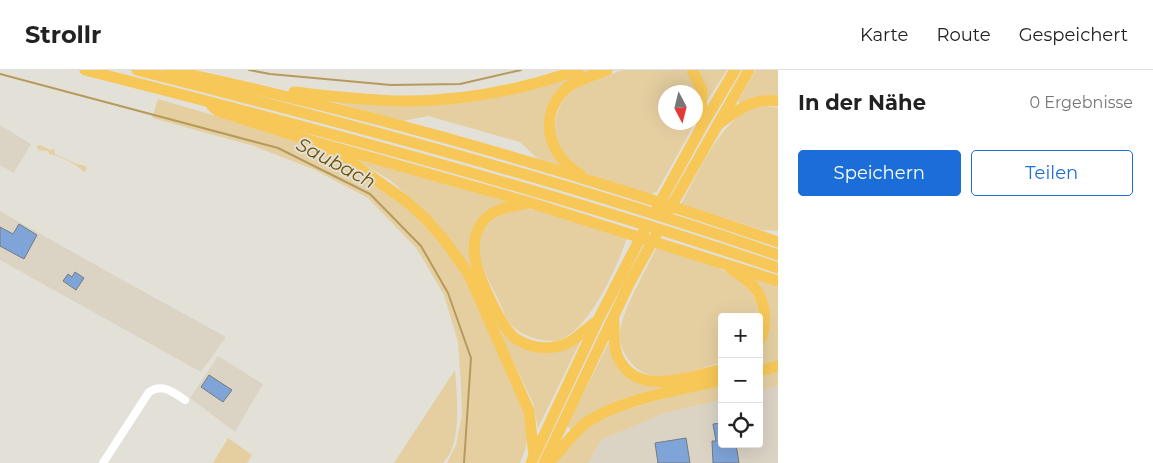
<!DOCTYPE html>
<html lang="de">
<head>
<meta charset="utf-8">
<style>
  :root { --surface:#fff; --page:#f6f6f6; --text:#222; --muted:#767676; --line:#e0e0e0; --accent:#1b6ed8 }
  body { margin:0; font-family:Montserrat,sans-serif; background:var(--page); color:var(--text) }
  .controls { position:absolute; right:15px; bottom:15px; display:grid; overflow:hidden; border-radius:5px; box-shadow:0 5px 20px #0002 }
  .controls button { width:45px; height:45px; display:grid; place-items:center; padding:0; border:0; border-bottom:1px solid var(--line); background:var(--surface); color:var(--text); font:25px sans-serif }
  .compass { position:absolute; left:658px; top:15px; width:45px; height:45px; border-radius:50%; background:var(--surface); box-shadow:0 5px 20px #0002; rotate:173deg }
  .list { margin:0; padding:0; list-style:none }
  h2 { display:flex; justify-content:space-between; align-items:center; height:65px; margin:0; padding:0 20px; font-size:21px }
  h2 small { font-size:16px; font-weight:400; color:var(--muted) }
  .actions { display:flex; gap:10px; padding:15px 20px }
  .actions a { flex:1; padding:11px 0; border:1px solid var(--accent); border-radius:5px; text-align:center; font-size:18px; color:var(--accent) }
  .actions .main { background:var(--accent); color:#fff }
  .icon { flex:none; width:28px; height:28px; fill:none; stroke:currentColor; stroke-width:2; stroke-linecap:round; stroke-linejoin:round }
  .map { position:relative; flex:none; width:778px; height:393px; overflow:hidden }
  header { display:flex; align-items:center; gap:30px; box-sizing:border-box; height:70px; padding:0 25px; background:var(--surface); border-bottom:1px solid var(--line) }
  header strong { font-size:24px }
  nav { display:flex; gap:28px; margin-inline-start:auto; font-size:18px }
  main { display:flex }
  aside { flex:1; background:var(--surface) }
  .map>svg:first-child { display:block }
  .built { fill:#dbd4c5 }
  .green { fill:#e5cfa1 }
  .lines { fill:none; stroke-linecap:round; stroke-linejoin:round }
  .stream { stroke:#b69a5c; stroke-width:2 }
  .building { fill:#7fa4d8; stroke:#757a80 }
  .minor { stroke:#fff; stroke-width:8 }
  .highway { stroke:#f7c757; stroke-width:11 }
  .labels { text-anchor:middle; dominant-baseline:central; stroke-width:4; stroke-linejoin:round; paint-order:stroke }
  .water-label { font-size:19px; font-style:italic; fill:#6f5301; stroke:#e3e0d8 }
</style>
</head>
<body>
<header>
<strong>Strollr</strong>
<nav><a>Karte</a><a>Route</a><a>Gespeichert</a></nav>
</header>
<main>
<div class="map">
<svg width="778" height="393" viewBox="0 0 778 393">
  <rect width="100%" height="100%" fill="#e3e0d8"/>
  <g class="built">
    <polygon points="0,55 31,74 14,103 0,95"/>
    <polygon points="0,141 108,202 226,267 201,302 0,190"/>
    <polygon points="218,286 263,314 235,362 190,328"/>
    <polygon points="778,316 778,393 588,393 601,370 665,343 722,330 722,374 759,374 759,321"/>
  </g>
  <g class="green">
    <polygon points="587,0 598,0 572,11 547,49 564,97 539,90 520,72 428,46 403,51 327,30 402,35 571,6"/>
    <path d="M622,0H685C700,16 696,30 696,50V22H666V52L695,53L656,123L654,122L652,126C626,118 598,112 576,97C548,79 548,38 575,19C588,10 607,6 622,0Z"/>
    <polygon points="697,0 727,0 707,31"/>
    <polygon points="756,0 778,0 778,27 741,34 738,31"/>
    <path d="M158,29L257,58L292,70L340,91L413,142L445,177L463,205L524,338C529,362 530,370 520,393H447L456,375L462,345L461,316L458,272L444,225L417,179L368,128L315,100L254,76L152,48Z"/>
    <path d="M765,36L778,38V161L762,160L681,134C698,104 718,55 749,40C754,38 760,37 765,36Z"/>
    <path d="M40,75L50,80L54,79L55,84L77,94L85,96L87,99L84,102C76,94 61,86 49,84L48,81L39,80L36,76Z"/>
    <polygon points="353,88 507,132 471,173 499,253 530,277 582,268 538,358 533,333 511,287 426,142 390,110"/>
    <path d="M520,138L542,141L627,168C617,197 591,256 562,269C548,275 519,266 510,253C505,247 502,237 498,229C488,208 472,186 483,162C490,147 506,143 520,138Z"/>
    <path d="M657,177C693,189 757,200 759,247H722V292C704,297 684,305 666,307C655,308 642,304 634,296C625,286 619,276 620,262C622,240 647,198 657,177Z"/>
    <polygon points="748,205 778,215 778,291 759,295 759,277 768,259"/>
    <polygon points="611,268 637,310 722,301 583,350 571,359 567,356"/>
    <polygon points="778,299 778,316 759,321 759,304"/>
    <path d="M455,300C457,325 460,355 452,379C450,384 446,389 443,393H394Z"/>
    <polygon points="722,313 722,330 665,343 601,370 588,393 555,393 589,355 612,343"/>
    <polygon points="228,368 252,385 247,393 213,393"/>
  </g>
  <g class="lines">
    <g class="stream">
      <polyline points="249,0 270,4 391,15 460,14 521,0"/>
      <polyline points="0,4 278,78 370,124 421,176 448,223 471,288 464,393"/>
    </g>
  </g>
  <g class="building">
    <polygon points="19,154 37,165 24,189 0,176 0,157 13,164"/>
    <polygon points="75,202 84,208 76,220 63,211 68,204 72,207"/>
    <polygon points="209,305 232,320 223,332 201,317"/>
    <polygon points="722,353 722,374 736,374 739,393 713,393 712,371 716,371 713,354"/>
    <polygon points="686,368 690,393 658,393 655,373"/>
  </g>
  <g class="lines">
    <path class="minor" d="M103,393L149,322C163,313 173,322 185,330"/>
    <g class="highway">
      <path d="M85,0C318,59 550,121 778,198"/>
      <path d="M137,0C353,55 568,112 778,185"/>
      <path d="M168,0C375,43 578,103 778,172"/>
      <polyline points="692,0 702,20 701,54"/>
      <path d="M294,22C331,26 369,31 407,31C465,31 524,19 578,0"/>
      <polyline points="212,36 218,41 312,71 531,133 778,211"/>
      <path d="M720,53C740,39 752,28 778,31"/>
      <polyline points="329,81 355,95 406,131 425,148 445,171 468,203 529,341 534,386"/>
      <path d="M580,104C547,85 537,44 568,17C579,9 594,5 607,0"/>
      <path d="M529,133C512,136 492,138 481,154C475,164 473,176 475,187C477,205 501,257 515,268C527,277 545,280 559,276C574,273 585,259 597,251"/>
      <polyline points="657,138 702,56 735,0"/>
      <polyline points="668,142 749,0"/>
      <path d="M731,199C739,204 746,209 753,216C766,231 768,255 759,272"/>
      <path d="M614,250C614,261 613,274 617,285C635,329 689,307 722,299"/>
      <polyline points="759,301 778,296"/>
      <path d="M549,392C562,380 571,364 586,353C617,330 683,319 722,310"/>
      <polyline points="531,393 598,250 644,161"/>
      <polyline points="544,393 630,212 656,165"/>
    </g>
  </g>
  <g class="labels">
    <g class="water-label">
      <text transform="translate(336 93) rotate(28)">Saubach</text>
    </g>
  </g>
</svg>
<div class="controls">
<button>+</button>
<button>−</button>
<button><svg class="icon" aria-label="locate" viewBox="0 0 24 24"><circle cx="12" cy="12" r="6"/><path d="M12 2v4M12 18v4M2 12h4M18 12h4"/></svg></button>
</div>
<svg class="compass" viewBox="-18 -18 36 36"><path d="M0-13l5 13h-10z" fill="#e53935"/><path d="M0 13l5-13h-10z" fill="#767676"/></svg>
</div>
<aside>
<h2>In der Nähe<small>0 Ergebnisse</small></h2>
<ul class="list">
</ul>
<div class="actions"><a class="main">Speichern</a><a>Teilen</a></div>
</aside>
</main>
</body>
</html>
